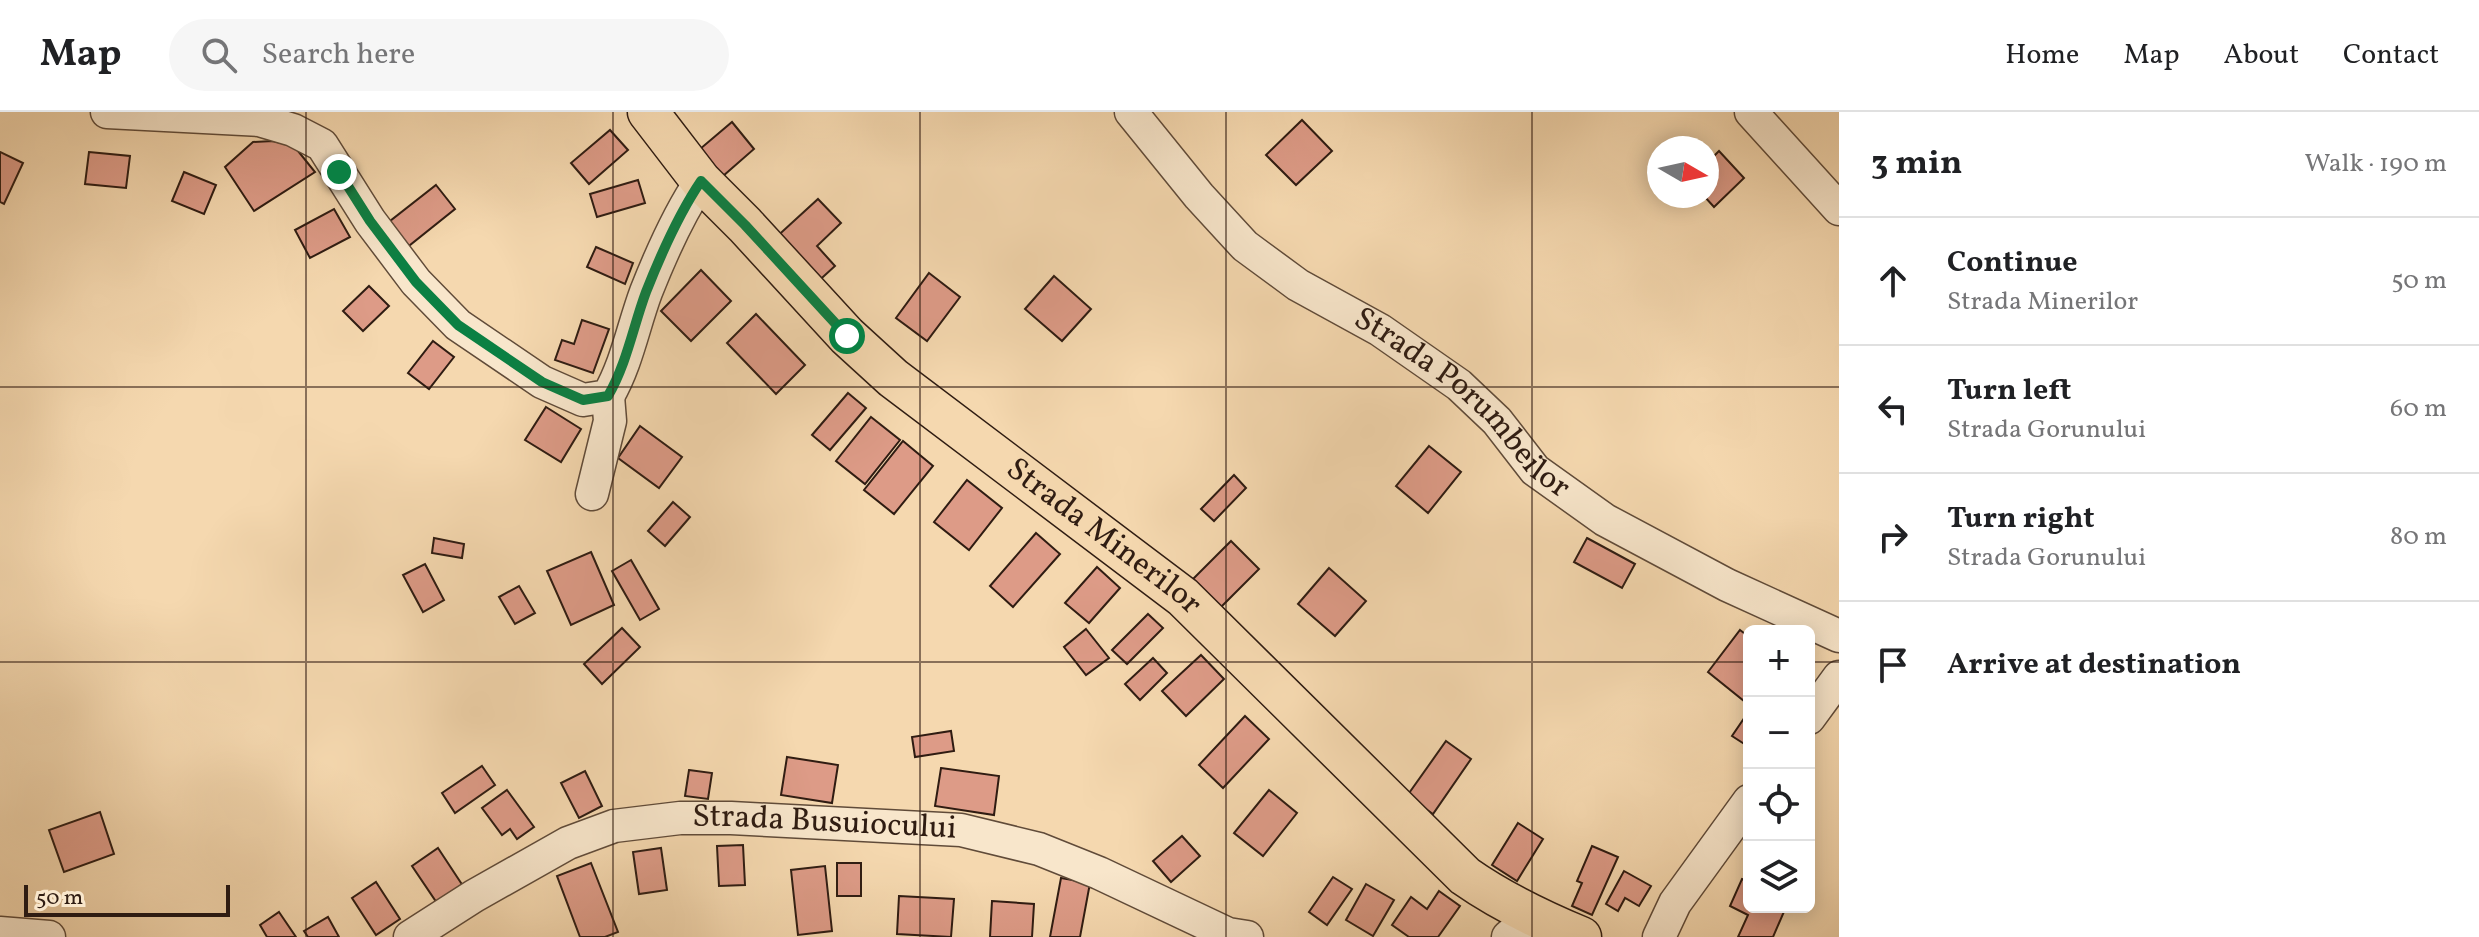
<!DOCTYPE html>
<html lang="en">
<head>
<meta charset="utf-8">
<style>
  :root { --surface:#fff; --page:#f6f6f6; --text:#202124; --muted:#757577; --line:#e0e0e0 }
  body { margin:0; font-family:Vollkorn,serif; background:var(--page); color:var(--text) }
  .controls { position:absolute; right:24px; bottom:24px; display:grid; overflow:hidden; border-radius:12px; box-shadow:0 4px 20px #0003 }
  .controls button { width:72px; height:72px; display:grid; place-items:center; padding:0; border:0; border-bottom:2px solid var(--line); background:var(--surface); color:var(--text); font:40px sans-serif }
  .compass { position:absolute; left:1647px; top:24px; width:72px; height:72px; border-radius:50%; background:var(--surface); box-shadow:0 4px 20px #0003; rotate:99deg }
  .scale { position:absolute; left:24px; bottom:20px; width:206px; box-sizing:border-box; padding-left:8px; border:4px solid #2f1c12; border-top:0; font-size:22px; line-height:28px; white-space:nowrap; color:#2f1c12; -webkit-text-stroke:6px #f8e6cb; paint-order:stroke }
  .stop { position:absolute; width:24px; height:24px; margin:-18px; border:6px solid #0b8043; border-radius:50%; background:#fff }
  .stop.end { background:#0b8043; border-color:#fff; box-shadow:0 2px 8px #0008 }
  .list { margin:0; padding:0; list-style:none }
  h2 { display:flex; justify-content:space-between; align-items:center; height:104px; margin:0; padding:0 32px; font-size:34px }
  h2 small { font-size:26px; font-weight:400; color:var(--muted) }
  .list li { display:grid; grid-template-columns:52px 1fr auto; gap:24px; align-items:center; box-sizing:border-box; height:128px; padding:0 32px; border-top:2px solid var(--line) }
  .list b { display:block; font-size:30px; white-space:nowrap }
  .list p { margin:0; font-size:26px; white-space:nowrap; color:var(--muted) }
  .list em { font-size:26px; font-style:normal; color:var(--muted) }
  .icon { flex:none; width:44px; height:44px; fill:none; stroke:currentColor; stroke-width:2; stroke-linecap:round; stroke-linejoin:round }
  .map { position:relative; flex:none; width:1839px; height:825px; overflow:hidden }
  header { display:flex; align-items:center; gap:48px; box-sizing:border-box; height:112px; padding:0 40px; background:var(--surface); border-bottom:2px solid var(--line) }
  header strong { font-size:38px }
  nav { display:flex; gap:44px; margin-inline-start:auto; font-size:28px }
  .search { width:560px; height:72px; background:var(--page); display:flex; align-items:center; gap:20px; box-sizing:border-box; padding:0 28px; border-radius:44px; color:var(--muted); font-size:30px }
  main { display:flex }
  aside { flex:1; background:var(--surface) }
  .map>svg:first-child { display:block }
  .building { fill:#dd9b87; stroke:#2f1c12; stroke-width:2 }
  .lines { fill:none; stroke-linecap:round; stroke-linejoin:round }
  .minor-casing { stroke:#604b39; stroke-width:35 }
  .major-casing { stroke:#2f1c12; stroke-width:43 }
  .minor { stroke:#f8e6cb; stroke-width:32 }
  .major { stroke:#f5d8af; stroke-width:40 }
  .route { stroke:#0b8043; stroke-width:10 }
  .grid { fill:none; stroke:#2f1c12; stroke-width:2; stroke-opacity:0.55 }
  .labels { text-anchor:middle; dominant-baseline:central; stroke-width:6; stroke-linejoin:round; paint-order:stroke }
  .street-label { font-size:32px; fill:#2f1c12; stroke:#f8e6cb }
</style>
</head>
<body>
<header>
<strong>Map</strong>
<div class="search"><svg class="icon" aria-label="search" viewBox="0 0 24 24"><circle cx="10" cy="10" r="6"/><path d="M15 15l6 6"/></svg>Search here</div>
<nav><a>Home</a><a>Map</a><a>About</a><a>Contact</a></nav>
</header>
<main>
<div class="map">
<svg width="1839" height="825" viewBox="0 0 1839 825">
  <rect width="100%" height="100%" fill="#f5d8af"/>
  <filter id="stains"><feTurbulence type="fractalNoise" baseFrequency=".0025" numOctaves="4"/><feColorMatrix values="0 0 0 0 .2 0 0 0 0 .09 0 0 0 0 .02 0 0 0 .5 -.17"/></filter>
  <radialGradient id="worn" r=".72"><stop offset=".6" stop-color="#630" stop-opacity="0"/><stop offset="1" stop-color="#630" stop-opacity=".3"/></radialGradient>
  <g class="building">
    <polygon points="1302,8 1332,39 1296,73 1266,43"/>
    <polygon points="732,10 754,37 723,64 700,37"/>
    <polygon points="610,18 628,38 589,72 571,51"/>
    <polygon points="273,29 294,34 315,60 254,99 225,55 253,30"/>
    <polygon points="1719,39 1744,66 1714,95 1704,84 1707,84 1707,51"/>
    <polygon points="0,40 23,51 4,92 0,90"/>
    <polygon points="89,40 130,44 126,76 85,72"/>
    <polygon points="184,60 216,73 204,102 172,89"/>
    <polygon points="638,68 645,91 597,105 590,82"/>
    <polygon points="436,73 455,97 405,137 385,113"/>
    <polygon points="818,87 841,111 817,134 835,154 813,174 772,129"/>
    <polygon points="334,97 350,125 310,146 295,118"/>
    <polygon points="596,135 633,151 625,172 587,155"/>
    <polygon points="701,158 731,189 691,229 661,199"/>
    <polygon points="929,161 960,185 927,229 896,206"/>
    <polygon points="1054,164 1091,197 1062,229 1025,197"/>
    <polygon points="369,174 389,194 363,219 343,199"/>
    <polygon points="756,202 805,253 776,282 727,231"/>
    <polygon points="582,208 609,217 593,261 555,248 562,228 574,232"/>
    <polygon points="433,229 454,245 429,277 408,261"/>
    <polygon points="848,281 866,296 830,338 812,323"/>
    <polygon points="546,295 581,317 561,350 525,328"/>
    <polygon points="871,305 900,328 865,372 836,349"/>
    <polygon points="640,314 682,345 659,376 618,346"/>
    <polygon points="903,329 933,354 894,402 864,378"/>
    <polygon points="1429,334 1461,360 1428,401 1396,374"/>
    <polygon points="1234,363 1246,376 1214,409 1201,397"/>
    <polygon points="967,368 1002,396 969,438 934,410"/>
    <polygon points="673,390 690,405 665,434 648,419"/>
    <polygon points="1036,421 1060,442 1013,495 990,474"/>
    <polygon points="434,426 464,432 462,446 432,441"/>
    <polygon points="1587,426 1635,452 1622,476 1574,450"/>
    <polygon points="1231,429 1259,457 1221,495 1193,467"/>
    <polygon points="591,440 614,493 571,513 547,459"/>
    <polygon points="631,448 659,497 640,508 612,459"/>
    <polygon points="425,452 444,488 423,500 403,463"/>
    <polygon points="1097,455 1120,476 1089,511 1065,491"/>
    <polygon points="1329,456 1366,489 1335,524 1298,492"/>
    <polygon points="519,474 535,501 515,512 499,485"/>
    <polygon points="1148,502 1163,516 1127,552 1112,538"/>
    <polygon points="622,516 640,535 602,572 584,552"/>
    <polygon points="1086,517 1109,546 1086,563 1064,535"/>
    <polygon points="1740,518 1749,525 1749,582 1744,589 1708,560"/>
    <polygon points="1201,543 1224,567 1186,604 1162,579"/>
    <polygon points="1153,546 1167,561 1140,588 1125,572"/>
    <polygon points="1749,599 1749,635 1732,624"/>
    <polygon points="1245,604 1269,627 1223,676 1199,653"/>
    <polygon points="951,619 954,639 915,645 912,625"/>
    <polygon points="1446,629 1471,647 1433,702 1407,684"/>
    <polygon points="787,645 838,653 832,691 781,683"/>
    <polygon points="482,654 495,673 455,701 442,681"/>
    <polygon points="941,656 999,664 994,703 935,694"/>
    <polygon points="689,658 712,661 708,687 685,684"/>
    <polygon points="585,659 602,694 579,706 561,671"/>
    <polygon points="507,678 534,715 517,727 510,717 502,723 482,696"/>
    <polygon points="1269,678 1297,701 1263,744 1234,721"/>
    <polygon points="100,700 114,742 64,760 49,718"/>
    <polygon points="1518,711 1543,727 1517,769 1492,753"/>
    <polygon points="1182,724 1200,744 1171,770 1153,749"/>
    <polygon points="743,733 745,773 719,774 717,734"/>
    <polygon points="1592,734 1618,745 1592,803 1572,794 1582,771 1577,769"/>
    <polygon points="438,736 463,774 437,791 412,754"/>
    <polygon points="661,736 667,778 639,782 633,740"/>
    <polygon points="591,751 618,820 605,825 580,825 557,764"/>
    <rect x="837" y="751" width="24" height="33"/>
    <polygon points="825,754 832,819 798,823 791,758"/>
    <polygon points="1624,759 1651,774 1639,794 1625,786 1618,799 1606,792"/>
    <polygon points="1333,765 1352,777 1327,813 1309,800"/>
    <polygon points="1061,766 1090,771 1080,825 1050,825"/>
    <polygon points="1742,767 1749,770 1749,795 1786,795 1773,825 1738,825 1748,803 1730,794"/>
    <polygon points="376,770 400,807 376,823 352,786"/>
    <polygon points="1366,772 1394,788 1373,824 1346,808"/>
    <polygon points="1439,779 1460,794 1438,825 1409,825 1392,813 1411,785 1427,797"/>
    <polygon points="899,784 954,787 951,825 897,822"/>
    <polygon points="992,789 1034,792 1032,825 990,825"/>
    <polygon points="279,800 296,825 267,825 260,813"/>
    <polygon points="328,805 339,825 308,825 304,819"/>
  </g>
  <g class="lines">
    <defs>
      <g id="minor">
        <path d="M107,0L259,8L293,18L322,33L370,109L416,170L458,213L542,270L583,288L608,284C627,251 633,215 646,180C661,142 678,103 701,69"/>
        <path id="s1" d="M1131,0L1199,84L1245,134L1298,173L1380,218L1459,273L1497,309L1535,358L1605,408L1727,473L1839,524"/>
        <polyline points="1751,0 1839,97"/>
        <polyline points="592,382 610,309 608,284"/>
        <polyline points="1809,606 1839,565"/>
        <polyline points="0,821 49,825"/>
        <path id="s2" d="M410,825L474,784L568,731L614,714L680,706H731L961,718L1039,737L1099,761L1228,822L1247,825"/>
        <polyline points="1508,825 1532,804"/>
        <polyline points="1659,825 1675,791 1749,689"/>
      </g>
      <g id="major">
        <path id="s3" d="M648,0L701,69L745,113L847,224L893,266L1183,485L1465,764C1502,790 1540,808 1581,825"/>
      </g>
    </defs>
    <use href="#minor" class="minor-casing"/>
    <use href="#major" class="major-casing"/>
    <use href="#minor" class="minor"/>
    <use href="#major" class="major"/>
  </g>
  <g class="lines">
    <path class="route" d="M339,60L370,109L416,170L458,213L542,270L583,288L608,284C627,251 633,215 646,180C661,142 678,103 701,69L745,113L847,224"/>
  </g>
  <path class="grid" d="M306,0V825M613,0V825M920,0V825M1226,0V825M1532,0V825M0,275H1839M0,550H1749M1809,550H1839"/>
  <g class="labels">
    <g class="street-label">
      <text stroke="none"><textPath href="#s1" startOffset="446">Strada Porumbeilor</textPath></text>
      <text stroke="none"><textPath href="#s3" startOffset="626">Strada Minerilor</textPath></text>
      <text stroke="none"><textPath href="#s2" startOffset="444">Strada Busuiocului</textPath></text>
    </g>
  </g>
  <rect width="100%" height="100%" filter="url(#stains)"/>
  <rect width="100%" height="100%" fill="url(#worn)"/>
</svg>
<div class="controls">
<button>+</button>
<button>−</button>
<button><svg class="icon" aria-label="locate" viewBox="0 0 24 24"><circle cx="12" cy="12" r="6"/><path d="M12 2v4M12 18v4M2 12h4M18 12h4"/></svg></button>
<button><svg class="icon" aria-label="layers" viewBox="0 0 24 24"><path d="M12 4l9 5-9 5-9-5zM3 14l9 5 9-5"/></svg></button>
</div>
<svg class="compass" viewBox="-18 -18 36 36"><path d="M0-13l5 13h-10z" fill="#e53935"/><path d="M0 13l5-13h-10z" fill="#757577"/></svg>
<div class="scale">50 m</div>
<div class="stop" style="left:847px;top:224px"></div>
<div class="stop end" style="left:339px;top:60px"></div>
</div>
<aside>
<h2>3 min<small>Walk · 190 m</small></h2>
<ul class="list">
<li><svg class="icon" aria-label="ahead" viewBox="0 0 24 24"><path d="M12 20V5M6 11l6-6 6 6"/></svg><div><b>Continue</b><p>Strada Minerilor</p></div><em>50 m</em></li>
<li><svg class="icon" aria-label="left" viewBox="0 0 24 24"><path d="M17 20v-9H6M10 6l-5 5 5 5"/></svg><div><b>Turn left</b><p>Strada Gorunului</p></div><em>60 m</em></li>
<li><svg class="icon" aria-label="right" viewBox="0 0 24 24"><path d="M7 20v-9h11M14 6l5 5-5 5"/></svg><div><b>Turn right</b><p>Strada Gorunului</p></div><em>80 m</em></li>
<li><svg class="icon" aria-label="arrive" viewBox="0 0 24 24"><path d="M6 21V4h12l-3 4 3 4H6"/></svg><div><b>Arrive at destination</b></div></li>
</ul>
</aside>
</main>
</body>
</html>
